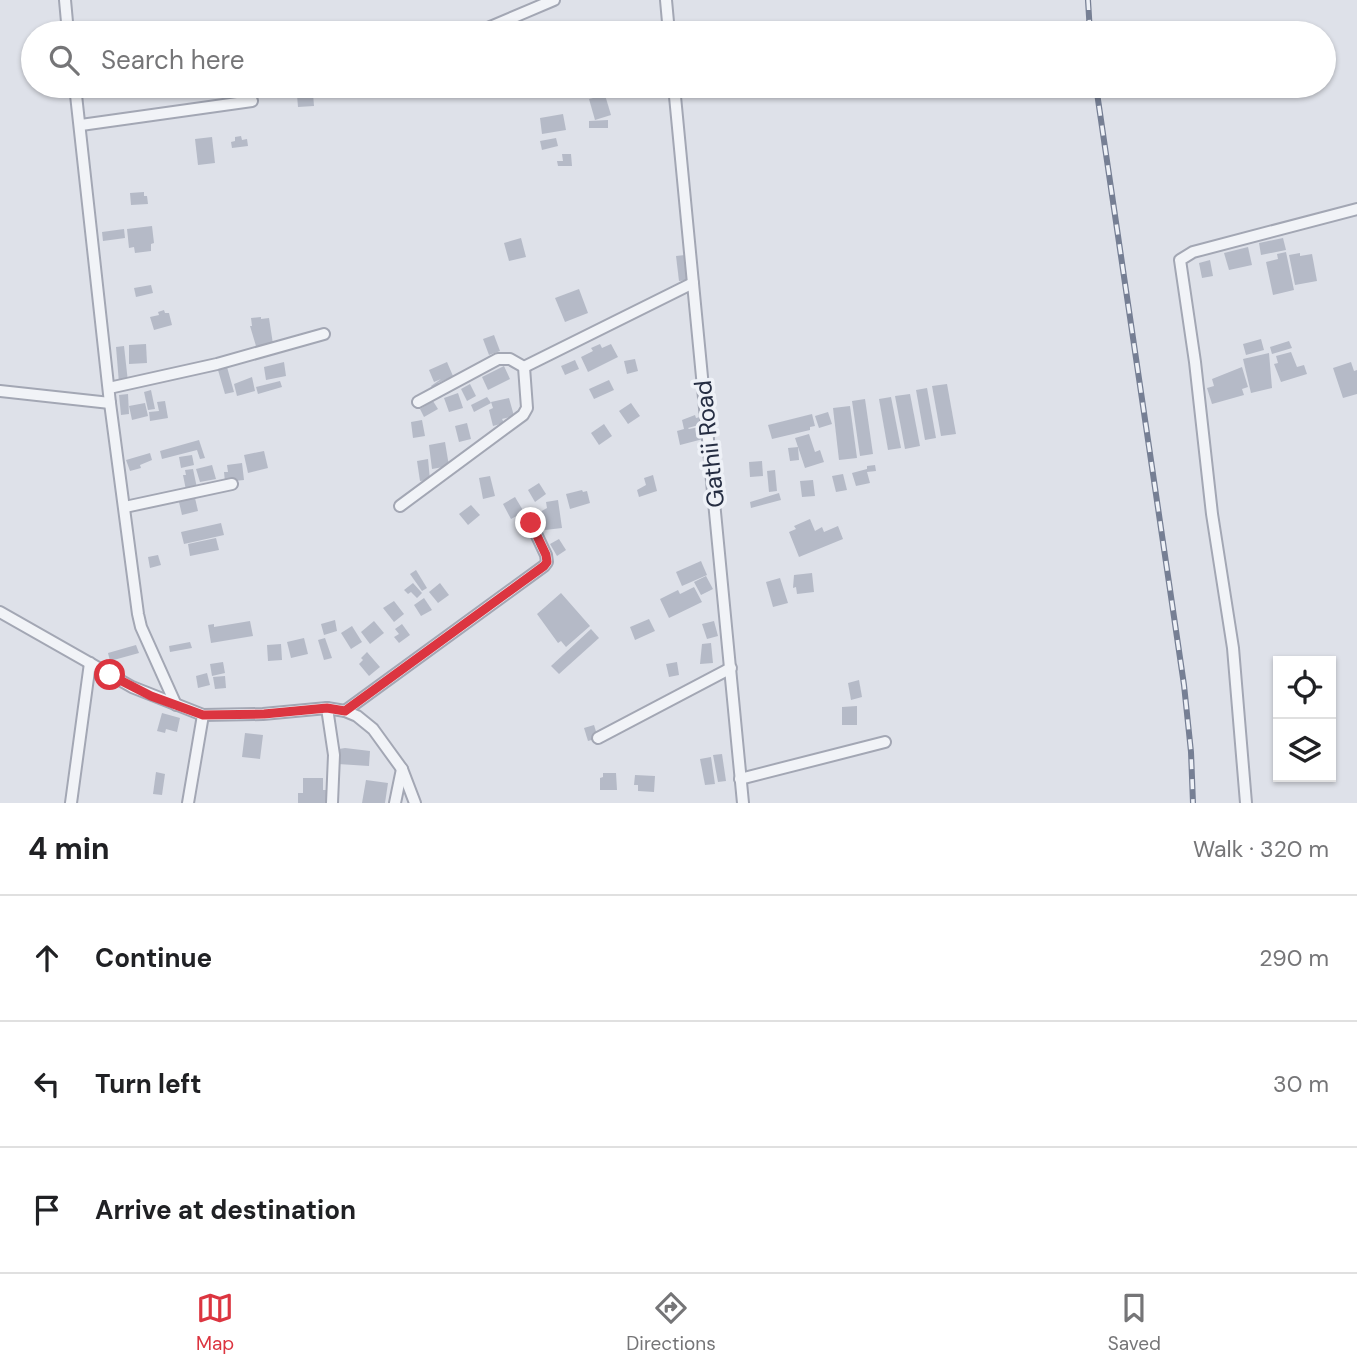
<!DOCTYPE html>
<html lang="en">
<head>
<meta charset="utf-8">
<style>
  :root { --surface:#fff; --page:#f6f6f6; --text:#202124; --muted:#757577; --line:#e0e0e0; --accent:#dc3540 }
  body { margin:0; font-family:"DM Sans",sans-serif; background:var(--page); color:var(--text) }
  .controls { position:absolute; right:21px; bottom:21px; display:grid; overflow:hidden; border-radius:0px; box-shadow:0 2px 5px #0004 }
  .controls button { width:63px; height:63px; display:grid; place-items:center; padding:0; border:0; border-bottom:2px solid var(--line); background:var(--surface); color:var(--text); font:35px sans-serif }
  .stop { position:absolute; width:21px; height:21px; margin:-16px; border:5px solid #dc3540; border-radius:50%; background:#fff }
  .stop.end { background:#dc3540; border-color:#fff; box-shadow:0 2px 7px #0008 }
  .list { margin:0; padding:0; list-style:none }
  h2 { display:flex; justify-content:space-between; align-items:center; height:91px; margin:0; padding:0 28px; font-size:30px }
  h2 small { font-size:23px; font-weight:400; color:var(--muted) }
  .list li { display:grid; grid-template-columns:46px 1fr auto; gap:21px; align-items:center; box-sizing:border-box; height:126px; padding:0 28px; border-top:2px solid var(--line) }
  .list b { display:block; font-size:26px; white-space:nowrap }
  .list em { font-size:23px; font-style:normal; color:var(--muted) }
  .icon { flex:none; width:38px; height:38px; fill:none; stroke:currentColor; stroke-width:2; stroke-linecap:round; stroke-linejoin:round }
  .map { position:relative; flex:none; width:1357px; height:803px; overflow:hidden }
  .search { position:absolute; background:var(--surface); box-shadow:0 2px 5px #0004; left:21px; right:21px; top:21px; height:77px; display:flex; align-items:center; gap:18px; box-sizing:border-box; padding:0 24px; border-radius:38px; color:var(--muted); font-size:26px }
  .sheet { height:469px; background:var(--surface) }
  nav { display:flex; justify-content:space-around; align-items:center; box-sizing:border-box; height:98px; border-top:2px solid var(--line); background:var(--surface); font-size:19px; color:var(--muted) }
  nav a { display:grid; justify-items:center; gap:4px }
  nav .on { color:var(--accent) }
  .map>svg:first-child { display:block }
  .building { fill:#b5bac7 }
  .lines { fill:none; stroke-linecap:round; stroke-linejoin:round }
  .minor-casing { stroke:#a3a7b4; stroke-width:14 }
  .minor { stroke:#f1f3f7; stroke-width:10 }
  .rail-casing { stroke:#767f94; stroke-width:6 }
  .rail { stroke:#eef1f7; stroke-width:3.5; stroke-dasharray:10; stroke-linecap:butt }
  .route { stroke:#dc3540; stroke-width:9 }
  .labels { text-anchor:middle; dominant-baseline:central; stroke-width:7; stroke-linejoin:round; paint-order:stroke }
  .street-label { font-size:24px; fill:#252d42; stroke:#eef1f7 }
</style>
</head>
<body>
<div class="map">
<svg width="1357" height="803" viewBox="0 0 1357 803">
  <rect width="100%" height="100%" fill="#dee1e9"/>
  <g class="building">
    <polygon points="269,86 294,86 295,93 270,94"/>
    <polygon points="313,94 314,106 298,107 297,95"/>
    <polygon points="605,95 611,115 595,120 589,99"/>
    <polygon points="563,114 566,130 542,134 540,118"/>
    <polygon points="608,120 608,128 589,128 589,121"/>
    <polygon points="241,136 242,140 247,139 248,146 232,148 231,142 235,141 235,137"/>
    <polygon points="212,137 215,163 198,165 195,139"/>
    <polygon points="556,138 558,146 542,150 540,141"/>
    <polygon points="562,154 571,154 572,166 558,166 557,161 563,161"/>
    <polygon points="144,192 144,196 147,196 148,204 131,205 130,193"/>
    <polygon points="152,226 154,243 151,244 151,251 135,253 134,247 129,248 127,229"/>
    <polygon points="124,229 125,238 103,241 102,232"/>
    <polygon points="521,238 526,257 509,261 504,243"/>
    <polygon points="1283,238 1286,250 1261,255 1259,243"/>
    <polygon points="1248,247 1252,265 1229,270 1224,253"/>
    <polygon points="1286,252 1294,290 1273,295 1266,262 1278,259 1277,254"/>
    <polygon points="1300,253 1300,256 1312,254 1317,281 1295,285 1289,255"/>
    <polygon points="685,255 688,280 679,281 676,256"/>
    <polygon points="1210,260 1213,276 1202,278 1199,263"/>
    <polygon points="151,285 153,293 136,297 134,288"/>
    <polygon points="579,289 588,313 565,322 555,298"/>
    <polygon points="164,310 165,313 169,313 172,325 154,330 150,317 159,315 158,312"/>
    <polygon points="261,317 261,319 269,318 273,344 256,346 250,326 252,326 251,318"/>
    <polygon points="494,335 500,351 489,355 483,339"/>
    <polygon points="1261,339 1264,350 1246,355 1243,344"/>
    <polygon points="1289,341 1292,348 1272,354 1270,347"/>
    <polygon points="146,344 147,363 129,364 129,345"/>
    <polygon points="600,344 602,348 611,344 618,357 588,372 581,357 593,351 591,348"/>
    <polygon points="124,346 128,382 119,383 116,347"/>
    <polygon points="1291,352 1297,367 1304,365 1307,374 1281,382 1274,364 1278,363 1276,356"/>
    <polygon points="1269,353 1272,388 1251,393 1243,359"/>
    <polygon points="635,359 638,371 627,374 624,361"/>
    <polygon points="575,360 579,369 565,375 561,366"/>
    <polygon points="284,362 286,376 266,380 264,367"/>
    <polygon points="447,362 453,376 438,383 440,386 434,390 431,386 441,379 434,382 429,370"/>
    <polygon points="1351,362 1354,371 1357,370 1357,394 1343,398 1333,368"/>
    <polygon points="504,366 510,379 488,390 482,377"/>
    <polygon points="227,367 234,392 225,394 218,370"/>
    <polygon points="1242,367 1248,387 1242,389 1244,395 1212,404 1207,388 1214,386 1212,379"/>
    <polygon points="252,377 255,391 237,396 234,384"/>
    <polygon points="609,380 614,390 594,399 589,389"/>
    <polygon points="280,381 282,387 258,394 256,387"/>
    <polygon points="470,384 476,396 467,401 461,389"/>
    <polygon points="947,384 956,434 941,436 932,386"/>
    <polygon points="927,388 936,438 925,440 916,390"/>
    <polygon points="151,390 155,409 148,410 144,392"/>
    <polygon points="458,393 463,408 449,412 444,398"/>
    <polygon points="128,394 129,414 121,415 119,395"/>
    <polygon points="910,394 920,446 905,449 895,396"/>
    <polygon points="487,397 491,403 474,412 471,405"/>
    <polygon points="891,397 901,448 888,450 879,399"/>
    <polygon points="509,398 514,416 502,419 504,423 493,426 489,410 493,408 491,402"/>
    <polygon points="865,399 873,454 860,456 852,401"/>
    <polygon points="165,401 168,418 150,421 149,412 159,411 157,402"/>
    <polygon points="433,401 438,409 424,417 420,409"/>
    <polygon points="145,403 148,416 132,420 129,406"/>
    <polygon points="631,403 640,416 628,424 619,411"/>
    <polygon points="850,406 857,458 839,460 833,408"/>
    <polygon points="828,412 832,424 819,428 815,416"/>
    <polygon points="812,414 815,426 810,427 810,430 772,439 768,425"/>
    <polygon points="695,415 696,418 700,417 702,424 688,428 689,429 699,427 703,439 680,445 677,431 684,429 682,420"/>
    <polygon points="422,420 425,436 413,438 411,422"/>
    <polygon points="467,423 471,439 459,442 455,426"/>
    <polygon points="604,424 612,436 599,445 591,433"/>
    <polygon points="809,434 815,452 820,450 824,462 805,468 795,438"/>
    <polygon points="199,440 205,458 200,459 197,450 162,459 160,451"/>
    <polygon points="445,442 449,466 432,469 429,445"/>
    <polygon points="798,447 799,460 790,461 788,448"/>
    <polygon points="264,451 268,468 248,473 244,455"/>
    <polygon points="150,453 152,460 140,465 141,468 130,471 126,460"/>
    <polygon points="192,455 194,465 181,468 179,457"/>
    <polygon points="428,459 430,480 420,481 417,461"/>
    <polygon points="762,461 763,476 750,477 749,462"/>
    <polygon points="242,463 244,480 225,482 224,472 228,472 227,465"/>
    <polygon points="212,465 216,479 200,482 196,469"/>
    <polygon points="875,465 876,471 867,472 870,483 856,486 852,473 867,469 867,466"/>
    <polygon points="193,469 197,488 186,490 183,475 186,475 185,470"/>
    <polygon points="775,470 777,491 769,492 767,471"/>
    <polygon points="843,474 847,490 836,492 832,476"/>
    <polygon points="653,475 657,491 639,497 637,490 646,485 644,478"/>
    <polygon points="490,476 495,496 483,499 479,478"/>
    <polygon points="813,480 815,496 802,497 800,481"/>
    <polygon points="539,483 546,494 535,502 528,490"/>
    <polygon points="582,490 583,492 587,491 590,503 570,509 566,494"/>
    <polygon points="779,493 781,500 751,508 750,502"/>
    <polygon points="515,497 524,512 511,519 503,504"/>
    <polygon points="195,498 198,511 182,515 179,502"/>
    <polygon points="558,500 562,528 545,530 540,512 547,508 546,502"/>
    <polygon points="471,505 480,515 468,525 459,514"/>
    <polygon points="810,519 815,531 822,527 824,532 838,526 843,539 799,557 789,532 796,529 794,526"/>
    <polygon points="221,523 224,535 184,544 181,532"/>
    <polygon points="216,538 219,550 190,556 188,544"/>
    <polygon points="559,539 566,550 557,556 550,544"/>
    <polygon points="158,555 161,565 150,568 148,557"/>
    <polygon points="701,561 707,575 682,586 676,572"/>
    <polygon points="416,570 427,588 422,591 410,574"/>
    <polygon points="812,573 814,592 797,594 796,587 793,588 794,575"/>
    <polygon points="706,576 713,589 701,595 694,582"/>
    <polygon points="780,578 788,603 773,607 766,582"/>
    <polygon points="413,583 422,593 417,598 411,592 408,594 404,590"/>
    <polygon points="440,583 449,595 438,603 429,592"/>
    <polygon points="694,587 702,602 669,618 660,599 678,590 680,594"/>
    <polygon points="561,593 590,626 566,647 561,641 558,643 537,614"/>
    <polygon points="424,598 432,610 421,616 414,605"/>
    <polygon points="394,601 404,614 394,622 383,608"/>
    <polygon points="649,619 655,631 635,640 630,627"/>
    <polygon points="335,620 337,631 324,635 321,624"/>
    <polygon points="250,621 253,636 211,643 208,625 214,624 214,627"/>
    <polygon points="374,621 384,633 370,644 361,632"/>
    <polygon points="714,621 718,636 707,639 702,624"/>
    <polygon points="402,624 410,635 399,643 394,637 399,634 395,629"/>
    <polygon points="352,626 362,642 351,649 341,633"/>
    <polygon points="591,629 599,638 559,674 551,666"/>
    <polygon points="304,638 308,654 291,658 287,642"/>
    <polygon points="325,638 332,658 324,660 318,640"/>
    <polygon points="190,642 192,648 170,652 169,646"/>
    <polygon points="711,643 713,663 700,664 702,644"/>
    <polygon points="281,644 282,660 268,661 267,645"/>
    <polygon points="136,645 139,653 110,661 108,653"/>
    <polygon points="367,652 380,667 369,676 359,664 363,660 361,658"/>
    <polygon points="223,662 225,673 212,676 210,664"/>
    <polygon points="677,662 679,675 669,677 666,664"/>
    <polygon points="207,673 210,685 198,688 196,676"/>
    <polygon points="225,676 226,688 215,689 213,677"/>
    <polygon points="859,680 862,697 851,700 848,683"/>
    <polygon points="857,706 857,725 842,725 842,707"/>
    <polygon points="162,713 180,718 177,732 166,729 165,733 157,731"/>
    <polygon points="594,725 598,738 588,741 584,728"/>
    <polygon points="245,733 263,735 260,759 242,757"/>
    <polygon points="345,748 370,751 369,766 338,764 339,749"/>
    <polygon points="722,754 726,781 718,782 713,755"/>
    <polygon points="711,757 715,784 705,785 700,759"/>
    <polygon points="156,772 165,774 162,795 153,794"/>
    <polygon points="603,773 616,773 617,790 600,790 600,778 603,777"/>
    <polygon points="635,775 655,776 654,792 638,791 638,785 634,785"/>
    <polygon points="303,778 323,778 323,790 329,790 329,803 298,803 298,793 303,793"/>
    <polygon points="366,780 388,783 385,803 362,803"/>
  </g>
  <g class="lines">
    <defs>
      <g id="minor">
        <polyline points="65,0 68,33"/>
        <polyline points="666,0 669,33"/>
        <polyline points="476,33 554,0"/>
        <polyline points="75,86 110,403 138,614 141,627 176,705"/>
        <polyline points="674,86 743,803"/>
        <polyline points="81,125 252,101"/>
        <polyline points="524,367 693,283"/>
        <polyline points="109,388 217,364 324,334"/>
        <polyline points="0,391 110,403"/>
        <polyline points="400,506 523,415 527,408 524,367 510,359 498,359 418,402"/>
        <polyline points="125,507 232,484"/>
        <polyline points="0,612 132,687 203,715 263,714 327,708 345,711 357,716 373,729 402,769 415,803"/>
        <polyline points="327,708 334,755 332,803"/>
        <polyline points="345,711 544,566 547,562 546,555 531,523"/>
        <polyline points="598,738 731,668"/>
        <polyline points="740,779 885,742"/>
        <polyline points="71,803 90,663"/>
        <polyline points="188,803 203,715"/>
        <polyline points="395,803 402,769"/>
        <polyline points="1246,803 1233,648 1212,514 1195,362 1180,260 1193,252 1357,209"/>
      </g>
    </defs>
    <use href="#minor" class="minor-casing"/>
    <use href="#minor" class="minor"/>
    <defs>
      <g id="rail">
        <polyline points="1088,0 1090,33"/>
        <polyline points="1096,86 1184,685 1191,752 1193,803"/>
      </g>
    </defs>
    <use href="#rail" class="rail-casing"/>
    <use href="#rail" class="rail"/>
  </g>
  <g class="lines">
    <polyline class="route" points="110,675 151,696 203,715 264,714 327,708 345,711 544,566 547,562 546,555 531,523"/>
  </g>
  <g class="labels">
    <g class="street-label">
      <text transform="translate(709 444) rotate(-96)">Gathii Road</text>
    </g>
  </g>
</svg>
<div class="controls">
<button><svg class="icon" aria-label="locate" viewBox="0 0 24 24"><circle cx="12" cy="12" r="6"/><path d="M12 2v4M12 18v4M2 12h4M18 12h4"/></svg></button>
<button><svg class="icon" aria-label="layers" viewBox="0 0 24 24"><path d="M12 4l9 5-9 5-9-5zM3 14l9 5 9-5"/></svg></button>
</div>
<div class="stop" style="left:110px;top:675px"></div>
<div class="stop end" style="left:531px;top:523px"></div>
<div class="search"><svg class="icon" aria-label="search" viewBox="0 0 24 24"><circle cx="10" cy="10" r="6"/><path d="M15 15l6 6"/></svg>Search here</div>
</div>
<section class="sheet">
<h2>4 min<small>Walk · 320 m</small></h2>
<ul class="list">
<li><svg class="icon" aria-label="ahead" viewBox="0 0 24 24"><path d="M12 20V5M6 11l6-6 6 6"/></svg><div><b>Continue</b></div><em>290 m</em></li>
<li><svg class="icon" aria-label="left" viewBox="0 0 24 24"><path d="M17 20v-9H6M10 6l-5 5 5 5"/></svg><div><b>Turn left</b></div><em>30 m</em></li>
<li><svg class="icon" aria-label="arrive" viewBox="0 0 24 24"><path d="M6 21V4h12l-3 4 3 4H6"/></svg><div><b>Arrive at destination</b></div></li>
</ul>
</section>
<nav>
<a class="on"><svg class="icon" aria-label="map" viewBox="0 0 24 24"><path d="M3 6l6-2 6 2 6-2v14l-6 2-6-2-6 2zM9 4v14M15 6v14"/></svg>Map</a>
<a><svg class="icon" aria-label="directions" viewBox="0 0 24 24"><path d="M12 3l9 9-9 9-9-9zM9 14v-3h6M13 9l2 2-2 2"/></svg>Directions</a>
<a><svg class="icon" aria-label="saved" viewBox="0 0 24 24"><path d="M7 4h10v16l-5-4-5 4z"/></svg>Saved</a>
</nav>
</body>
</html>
